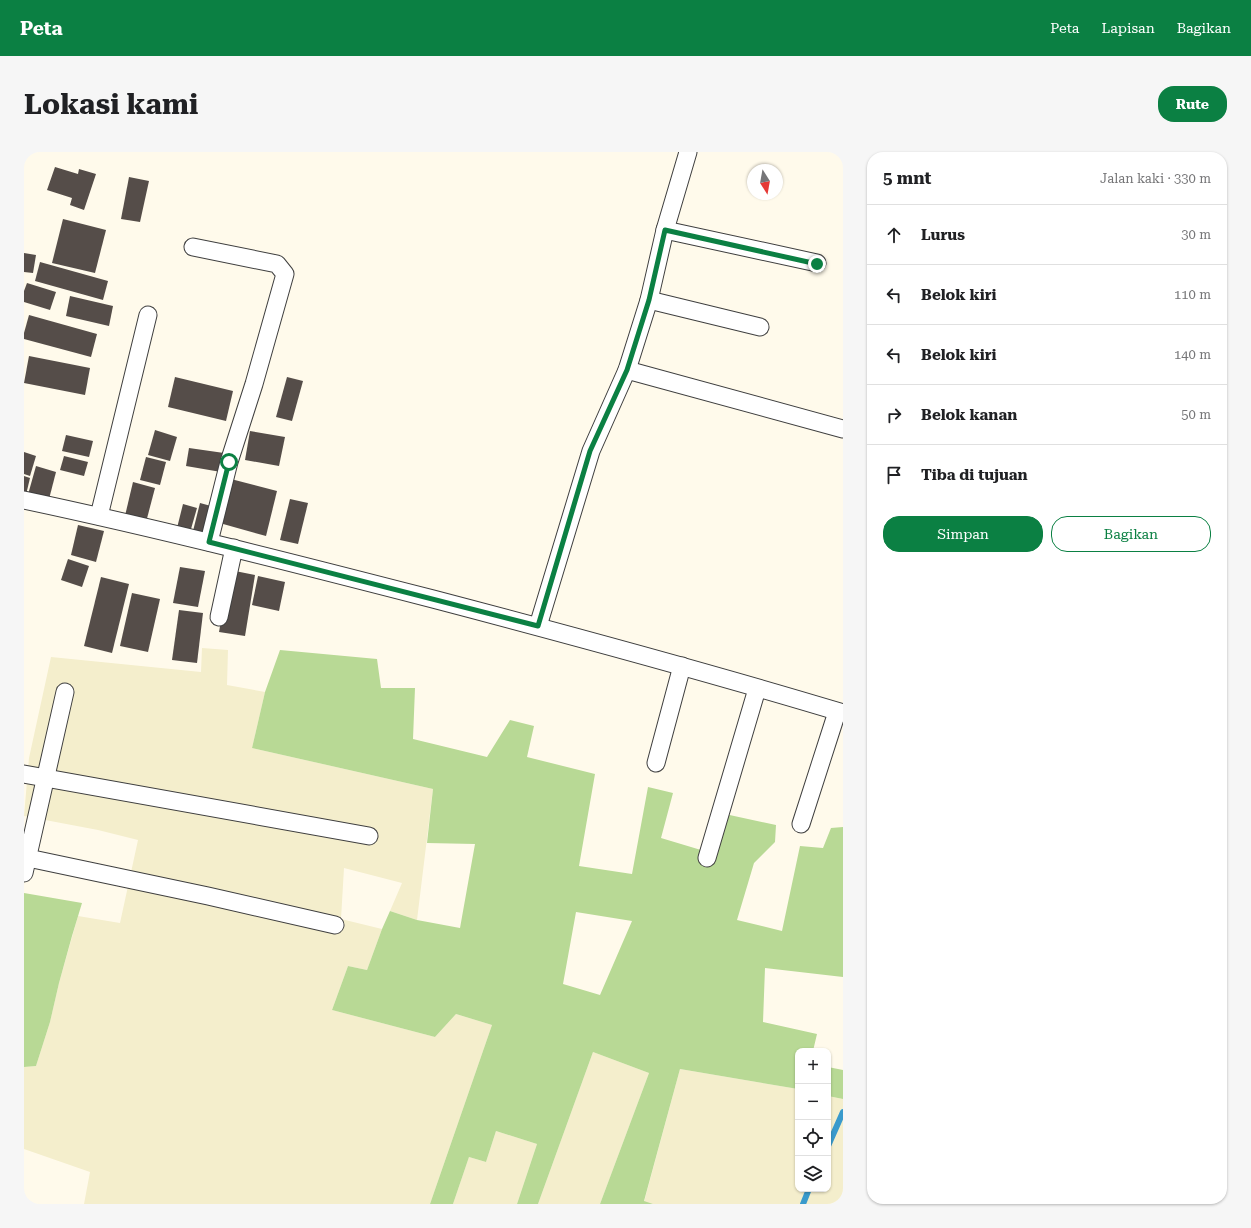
<!DOCTYPE html>
<html lang="id">
<head>
<meta charset="utf-8">
<style>
  :root { --surface:#fff; --page:#f6f6f6; --text:#202124; --muted:#757577; --line:#e0e0e0; --accent:#0b8043 }
  body { margin:0; font-family:"Roboto Serif",serif; background:var(--page); color:var(--text) }
  .controls { position:absolute; right:12px; bottom:12px; display:grid; overflow:hidden; border-radius:8px; box-shadow:0 1px 3px #0004 }
  .controls button { width:36px; height:36px; display:grid; place-items:center; padding:0; border:0; border-bottom:1px solid var(--line); background:var(--surface); color:var(--text); font:20px sans-serif }
  .compass { position:absolute; left:723px; top:12px; width:36px; height:36px; border-radius:50%; background:var(--surface); box-shadow:0 1px 3px #0004; rotate:169deg }
  .stop { position:absolute; width:12px; height:12px; margin:-9px; border:3px solid #0b8043; border-radius:50%; background:#fff }
  .stop.end { background:#0b8043; border-color:#fff; box-shadow:0 1px 4px #0008 }
  .list { margin:0; padding:0; list-style:none }
  h2 { display:flex; justify-content:space-between; align-items:center; height:52px; margin:0; padding:0 16px; font-size:17px }
  h2 small { font-size:13px; font-weight:400; color:var(--muted) }
  .list li { display:grid; grid-template-columns:26px 1fr auto; gap:12px; align-items:center; box-sizing:border-box; height:60px; padding:0 16px; border-top:1px solid var(--line) }
  .list b { display:block; font-size:15px; white-space:nowrap }
  .list em { font-size:13px; font-style:normal; color:var(--muted) }
  .actions { display:flex; gap:8px; padding:12px 16px }
  .actions a { flex:1; padding:9px 0; border:1px solid var(--accent); border-radius:16px; text-align:center; font-size:14px; color:var(--accent) }
  .actions .main { background:var(--accent); color:#fff }
  .icon { flex:none; width:22px; height:22px; fill:none; stroke:currentColor; stroke-width:2; stroke-linecap:round; stroke-linejoin:round }
  .map { position:relative; flex:none; width:819px; height:1052px; overflow:hidden; border-radius:16px }
  header { display:flex; align-items:center; gap:24px; box-sizing:border-box; height:56px; padding:0 20px; background:var(--accent); color:#fff }
  header strong { font-size:19px }
  nav { display:flex; gap:22px; margin-inline-start:auto; font-size:14px }
  .intro { display:flex; align-items:center; justify-content:space-between; box-sizing:border-box; height:96px; padding:0 24px }
  h1 { margin:0; font-size:28px }
  .button { padding:10px 18px; border-radius:16px; background:var(--accent); color:#fff; font-size:14px; font-weight:700 }
  main { display:flex; gap:24px; padding:0 24px }
  aside { flex:1; background:var(--surface); border-radius:16px; box-shadow:0 1px 3px #0004 }
  .map>svg:first-child { display:block }
  .farmland { fill:#f4eecc }
  .forest { fill:#b8d995; fill-rule:evenodd }
  .lines { fill:none; stroke-linecap:round; stroke-linejoin:round }
  .stream { stroke:#399acc; stroke-width:6 }
  .building { fill:#554d49 }
  .street-casing { stroke:#3f3f3f; stroke-width:19 }
  .street { stroke:#fff; stroke-width:17 }
  .route { stroke:#0b8043; stroke-width:5 }
</style>
</head>
<body>
<header>
<strong>Peta</strong>
<nav><a>Peta</a><a>Lapisan</a><a>Bagikan</a></nav>
</header>
<div class="intro"><h1>Lokasi kami</h1><a class="button">Rute</a></div>
<main>
<div class="map">
<svg width="819" height="1052" viewBox="0 0 819 1052">
  <rect width="100%" height="100%" fill="#fffaeb"/>
  <g class="farmland">
    <polygon points="178,496 204,498 203,533 241,540 228,596 409,637 393,768 366,759 378,731 320,716 317,767 358,777 343,818 324,814 308,858 411,885 432,862 468,873 406,1052 60,1052 66,1020 0,997 0,915 12,914 26,870 35,831 54,764 96,771 114,688 74,678 0,664 5,606 27,505 177,520"/>
    <polygon points="569,900 625,921 576,1052 514,1052"/>
    <polygon points="656,917 774,937 774,1037 804,1037 804,944 819,947 819,1048 813,1052 629,1052 620,1050"/>
    <polygon points="472,979 513,992 493,1052 429,1052 445,1005 462,1010"/>
  </g>
  <g class="forest">
    <path d="M256,498L353,507L357,536H391L389,587L463,605L486,568L510,574L503,605L571,622L555,714L608,722L624,635L649,641L637,686L687,701L701,662L752,673L751,690L730,711L713,768L758,779L776,694L799,696L807,676L819,675V825L741,816L739,870L793,882L789,899H774V937L656,917L620,1049L629,1052H576L625,921L569,900L514,1052H493L513,992L472,979L462,1010L445,1005L429,1052H406L468,873L432,862L411,885L308,858L324,814L343,818L358,777L366,759L393,768L436,776L451,692L403,691L409,637L228,596L241,540ZM552,760L608,769L576,843L539,832Z"/>
    <polygon points="0,741 58,751 48,784 35,831 26,870 12,914 0,915"/>
    <polygon points="804,915 819,918 819,947 804,944"/>
  </g>
  <g class="lines">
    <g class="stream">
      <polyline points="804,994 819,960"/>
      <polyline points="779,1052 785,1037"/>
    </g>
  </g>
  <g class="building">
    <polygon points="31,15 54,22 55,17 72,22 60,58 46,53 48,46 23,38"/>
    <polygon points="105,25 125,29 116,70 97,67"/>
    <polygon points="39,67 82,78 71,121 28,111"/>
    <polygon points="0,101 12,103 9,121 0,120"/>
    <polygon points="16,110 84,129 79,148 11,129"/>
    <polygon points="3,131 32,140 26,158 0,150 0,139"/>
    <polygon points="46,144 89,154 85,174 42,164"/>
    <polygon points="5,163 73,182 67,205 0,187 0,181"/>
    <polygon points="5,204 66,216 61,243 0,231"/>
    <polygon points="151,225 209,239 202,269 144,255"/>
    <polygon points="263,225 279,229 268,269 252,265"/>
    <polygon points="131,278 153,285 146,309 124,303"/>
    <polygon points="226,279 261,285 255,314 221,308"/>
    <polygon points="42,283 69,289 65,305 38,299"/>
    <polygon points="165,296 200,301 197,320 162,314"/>
    <polygon points="0,300 12,304 6,324 0,322"/>
    <polygon points="40,304 64,310 60,324 36,318"/>
    <polygon points="122,305 142,310 136,333 116,328"/>
    <polygon points="12,314 32,320 24,351 3,346"/>
    <polygon points="0,324 6,326 1,347 0,347"/>
    <polygon points="203,326 253,339 242,384 192,370"/>
    <polygon points="109,330 131,336 121,374 100,368"/>
    <polygon points="266,347 284,351 274,392 256,388"/>
    <polygon points="176,351 187,354 180,382 169,379"/>
    <polygon points="159,352 173,356 165,384 152,380"/>
    <polygon points="54,373 80,379 72,410 47,403"/>
    <polygon points="44,407 65,414 58,435 37,428"/>
    <polygon points="156,415 181,419 174,455 149,451"/>
    <polygon points="206,418 231,423 221,484 195,480"/>
    <polygon points="234,424 261,430 255,459 228,453"/>
    <polygon points="77,425 105,432 88,501 60,494"/>
    <polygon points="108,441 136,447 124,500 96,494"/>
    <polygon points="155,458 179,461 173,511 148,508"/>
  </g>
  <g class="lines">
    <defs>
      <g id="street">
        <polyline points="641,78 793,111"/>
        <polyline points="169,95 253,112 261,122 230,232 205,310 185,390"/>
        <polyline points="625,148 736,175"/>
        <polyline points="603,218 819,277"/>
        <path d="M0,348C137,377 273,412 409,447C546,483 683,520 819,561"/>
        <polyline points="75,364 124,163"/>
        <polyline points="195,465 210,396"/>
        <polyline points="514,474 567,299 603,218 625,148 641,78 664,0"/>
        <polyline points="632,611 658,514"/>
        <polyline points="0,622 345,684"/>
        <polyline points="777,672 813,560"/>
        <polyline points="4,706 184,744 311,773"/>
        <polyline points="683,706 733,537"/>
        <polyline points="0,721 41,540"/>
      </g>
    </defs>
    <use href="#street" class="street-casing"/>
    <use href="#street" class="street"/>
  </g>
  <g class="lines">
    <polyline class="route" points="205,310 185,390 514,474 566,299 603,218 625,148 641,78 793,112"/>
  </g>
</svg>
<div class="controls">
<button>+</button>
<button>−</button>
<button><svg class="icon" aria-label="locate" viewBox="0 0 24 24"><circle cx="12" cy="12" r="6"/><path d="M12 2v4M12 18v4M2 12h4M18 12h4"/></svg></button>
<button><svg class="icon" aria-label="layers" viewBox="0 0 24 24"><path d="M12 4l9 5-9 5-9-5zM3 14l9 5 9-5"/></svg></button>
</div>
<svg class="compass" viewBox="-18 -18 36 36"><path d="M0-13l5 13h-10z" fill="#e53935"/><path d="M0 13l5-13h-10z" fill="#757577"/></svg>
<div class="stop" style="left:205px;top:310px"></div>
<div class="stop end" style="left:793px;top:112px"></div>
</div>
<aside>
<h2>5 mnt<small>Jalan kaki · 330 m</small></h2>
<ul class="list">
<li><svg class="icon" aria-label="ahead" viewBox="0 0 24 24"><path d="M12 20V5M6 11l6-6 6 6"/></svg><div><b>Lurus</b></div><em>30 m</em></li>
<li><svg class="icon" aria-label="left" viewBox="0 0 24 24"><path d="M17 20v-9H6M10 6l-5 5 5 5"/></svg><div><b>Belok kiri</b></div><em>110 m</em></li>
<li><svg class="icon" aria-label="left" viewBox="0 0 24 24"><path d="M17 20v-9H6M10 6l-5 5 5 5"/></svg><div><b>Belok kiri</b></div><em>140 m</em></li>
<li><svg class="icon" aria-label="right" viewBox="0 0 24 24"><path d="M7 20v-9h11M14 6l5 5-5 5"/></svg><div><b>Belok kanan</b></div><em>50 m</em></li>
<li><svg class="icon" aria-label="arrive" viewBox="0 0 24 24"><path d="M6 21V4h12l-3 4 3 4H6"/></svg><div><b>Tiba di tujuan</b></div></li>
</ul>
<div class="actions"><a class="main">Simpan</a><a>Bagikan</a></div>
</aside>
</main>
</body>
</html>
